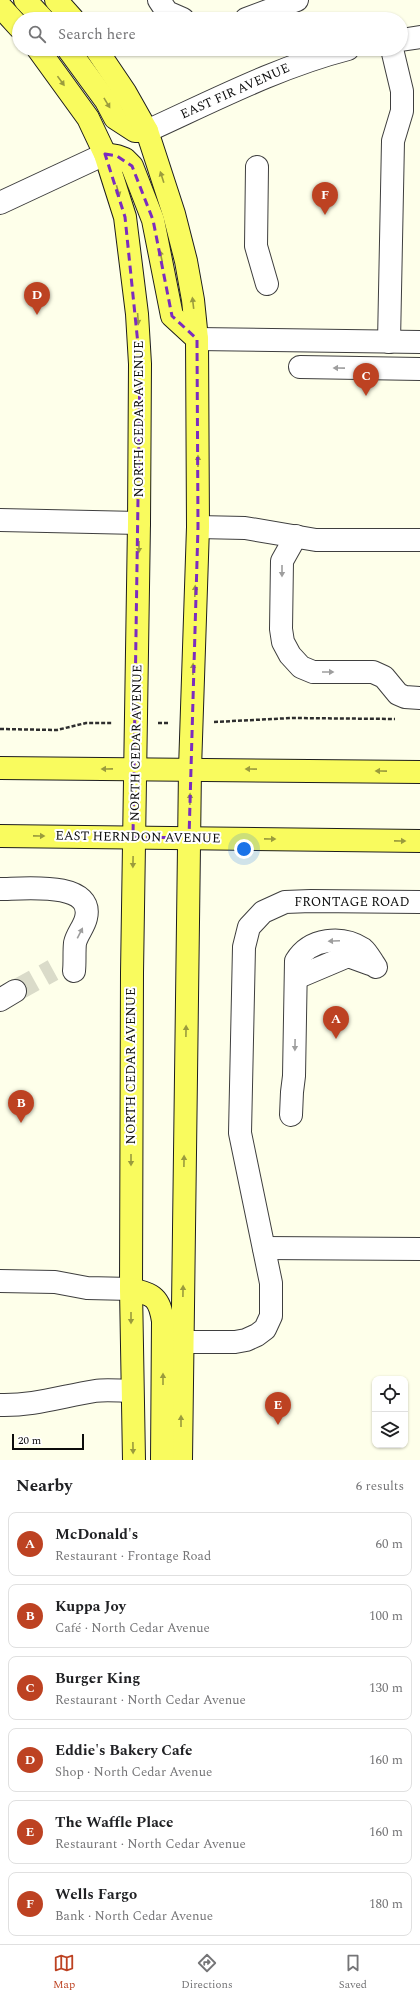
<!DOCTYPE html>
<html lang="en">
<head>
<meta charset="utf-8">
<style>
  :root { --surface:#fff; --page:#f2f2f2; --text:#202124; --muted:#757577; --line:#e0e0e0; --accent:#bd4222 }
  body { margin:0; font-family:Spectral,serif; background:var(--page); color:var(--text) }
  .controls { position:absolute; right:12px; bottom:12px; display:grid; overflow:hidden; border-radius:8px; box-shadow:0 1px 3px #0004 }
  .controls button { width:36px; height:36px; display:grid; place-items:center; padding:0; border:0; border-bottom:1px solid var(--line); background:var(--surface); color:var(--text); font:20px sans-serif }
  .scale { position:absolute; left:12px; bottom:10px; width:72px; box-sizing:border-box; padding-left:4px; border:2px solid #0c0c0c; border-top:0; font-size:11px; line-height:14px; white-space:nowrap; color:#0c0c0c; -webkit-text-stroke:3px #fff; paint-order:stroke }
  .you { position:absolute; left:244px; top:849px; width:14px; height:14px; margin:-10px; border:3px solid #fff; border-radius:50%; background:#1a73e8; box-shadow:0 0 0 6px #1a73e833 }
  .badge { display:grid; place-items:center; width:26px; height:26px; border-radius:50%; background:var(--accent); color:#fff; font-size:13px; font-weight:700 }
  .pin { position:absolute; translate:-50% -33px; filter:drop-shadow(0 1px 2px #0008) }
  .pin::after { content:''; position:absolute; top:21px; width:14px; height:12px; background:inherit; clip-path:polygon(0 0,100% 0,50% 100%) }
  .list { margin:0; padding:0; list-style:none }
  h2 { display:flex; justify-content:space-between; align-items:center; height:52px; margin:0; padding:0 16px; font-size:17px }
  h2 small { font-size:13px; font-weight:400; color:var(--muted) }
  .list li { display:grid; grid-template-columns:26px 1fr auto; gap:12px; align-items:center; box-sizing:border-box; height:64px; margin:0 8px 8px; padding:0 8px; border:1px solid var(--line); border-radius:8px }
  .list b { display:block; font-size:15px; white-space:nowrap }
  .list p { margin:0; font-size:13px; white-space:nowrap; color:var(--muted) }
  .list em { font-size:13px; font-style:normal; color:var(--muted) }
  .icon { flex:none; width:22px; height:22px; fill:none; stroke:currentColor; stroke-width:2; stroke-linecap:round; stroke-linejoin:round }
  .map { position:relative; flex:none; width:420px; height:1460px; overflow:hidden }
  .search { position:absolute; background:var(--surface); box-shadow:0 1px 3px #0004; left:12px; right:12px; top:12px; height:44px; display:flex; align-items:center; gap:10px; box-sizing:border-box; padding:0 14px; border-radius:22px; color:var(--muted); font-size:15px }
  .sheet { height:484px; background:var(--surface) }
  nav { display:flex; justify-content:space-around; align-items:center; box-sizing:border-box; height:56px; border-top:1px solid var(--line); background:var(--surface); font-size:11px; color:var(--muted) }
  nav a { display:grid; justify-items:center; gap:2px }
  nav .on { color:var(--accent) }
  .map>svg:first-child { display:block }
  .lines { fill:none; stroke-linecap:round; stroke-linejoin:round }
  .minor-tunnel { stroke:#dadbc9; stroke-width:22; stroke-dasharray:22 11; stroke-linecap:butt }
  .minor-casing { stroke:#3f3f3f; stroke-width:24 }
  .major-casing { stroke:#1d1d1d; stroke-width:24 }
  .path { stroke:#2e2e2e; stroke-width:2.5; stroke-dasharray:4 2; stroke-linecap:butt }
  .minor { stroke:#fff; stroke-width:22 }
  .major { stroke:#f9fb5e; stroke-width:22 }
  .oneway { fill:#9a9b3d }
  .oneway2 { fill:#9e9e9e }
  .marked { fill:none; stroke:#7b2cbf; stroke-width:3; stroke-dasharray:8 5; stroke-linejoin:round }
  .labels { text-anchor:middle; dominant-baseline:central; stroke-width:4; stroke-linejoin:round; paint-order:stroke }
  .street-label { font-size:13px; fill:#0c0c0c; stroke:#fff }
</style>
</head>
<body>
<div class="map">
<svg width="420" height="1460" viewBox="0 0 420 1460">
  <rect width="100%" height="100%" fill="#feffea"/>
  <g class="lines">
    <polyline class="minor-tunnel" points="15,991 53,970"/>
    <defs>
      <g id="minor">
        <polyline points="159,0 167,12 183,19"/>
        <polyline points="246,19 297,0"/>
        <polyline points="401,40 420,37"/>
        <path d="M147,131C213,101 278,67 348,49"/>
        <polyline points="257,167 256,246 267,284"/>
        <polyline points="0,203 105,154"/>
        <polyline points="197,339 420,342"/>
        <polyline points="389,342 393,141 402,111 402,91 392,49"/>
        <polyline points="300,367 420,369"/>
        <polyline points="0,520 139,523"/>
        <polyline points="198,527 245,528 316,540 420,540"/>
        <polyline points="296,536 282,561 281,629 283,642 290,655 301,667 313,672 373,672 384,677 398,694 405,697 420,698"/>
        <path d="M0,889C21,889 95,880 86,918C84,927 77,934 75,943C74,952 75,962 74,971"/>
        <polyline points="296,978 348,956 370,964"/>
        <polyline points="0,1000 15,991"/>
        <path d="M291,1115L292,1092L294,1076L296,961C310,938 342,935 363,949C368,953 372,962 376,967"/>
        <polyline points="264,1248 420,1249"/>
        <polyline points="0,1281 55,1282 87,1288 131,1289"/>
        <polyline points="182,1342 235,1342 246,1340 257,1335 265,1329 271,1316 271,1283 240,1133 244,947 249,927 263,912 285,902 311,901 420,902"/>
        <path d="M0,1405C33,1406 63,1396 95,1391C107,1389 120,1391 132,1391"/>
      </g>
      <g id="major">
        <polyline points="25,0 43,19"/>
        <polyline points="56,0 73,19"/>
        <polyline points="0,6 19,27"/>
        <polyline points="38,49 88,118 105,154 125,217 137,314 140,364 139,523 132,973 131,1289 134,1460"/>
        <polyline points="68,49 106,101 115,118 135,131 147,131"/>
        <polyline points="96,49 125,92 147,131 174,214 186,261 193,300 197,339 198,527 190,769 181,1460"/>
        <polyline points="105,154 117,156 125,159 132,166 153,220 172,316 197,339"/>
        <polyline points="0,768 420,772"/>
        <polyline points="0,836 420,841"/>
        <path d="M131,1289C154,1295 159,1297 163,1321L162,1460"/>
      </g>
    </defs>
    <use href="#minor" class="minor-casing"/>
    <use href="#major" class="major-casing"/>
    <g class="path">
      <polyline points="214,722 292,718 395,719"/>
      <polyline points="158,723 169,723"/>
      <polyline points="0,729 57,730 86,723 113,723"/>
    </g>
    <use href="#minor" class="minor"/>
    <use href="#major" class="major"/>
  </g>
  <defs><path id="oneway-solid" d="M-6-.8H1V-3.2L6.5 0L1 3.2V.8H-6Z"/></defs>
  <g class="oneway">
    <use href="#oneway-solid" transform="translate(61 81) rotate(54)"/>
    <use href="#oneway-solid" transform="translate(107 103) rotate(59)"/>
    <use href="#oneway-solid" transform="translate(162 177) rotate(-108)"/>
    <use href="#oneway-solid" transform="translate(118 191) rotate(75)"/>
    <use href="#oneway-solid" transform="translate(161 256) rotate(-102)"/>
    <use href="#oneway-solid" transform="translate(193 303) rotate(-97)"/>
    <use href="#oneway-solid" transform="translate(138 319) rotate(86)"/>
    <use href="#oneway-solid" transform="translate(198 461) rotate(-90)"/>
    <use href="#oneway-solid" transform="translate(139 547) rotate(91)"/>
    <use href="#oneway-solid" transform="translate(195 591) rotate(-88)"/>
    <use href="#oneway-solid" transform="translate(193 669) rotate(-89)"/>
    <use href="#oneway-solid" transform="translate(107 769) rotate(179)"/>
    <use href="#oneway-solid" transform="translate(251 769) rotate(-179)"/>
    <use href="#oneway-solid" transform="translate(381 771) rotate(-179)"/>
    <use href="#oneway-solid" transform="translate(190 799) rotate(-89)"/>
    <use href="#oneway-solid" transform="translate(39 836) rotate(1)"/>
    <use href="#oneway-solid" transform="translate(270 839) rotate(1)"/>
    <use href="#oneway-solid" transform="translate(400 841) rotate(1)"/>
    <use href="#oneway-solid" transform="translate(133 862) rotate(91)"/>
    <use href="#oneway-solid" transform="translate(186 1031) rotate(-89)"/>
    <use href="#oneway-solid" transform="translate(131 1160) rotate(90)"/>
    <use href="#oneway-solid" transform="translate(184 1161) rotate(-89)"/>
    <use href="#oneway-solid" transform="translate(183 1291) rotate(-89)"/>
    <use href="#oneway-solid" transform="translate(131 1318) rotate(90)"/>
    <use href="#oneway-solid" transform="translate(163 1379) rotate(-90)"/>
    <use href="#oneway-solid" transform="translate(181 1421) rotate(-90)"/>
    <use href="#oneway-solid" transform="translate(133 1448) rotate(89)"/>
  </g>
  <g class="oneway2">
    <use href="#oneway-solid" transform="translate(339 368) rotate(-179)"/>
    <use href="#oneway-solid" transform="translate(282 571) rotate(90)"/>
    <use href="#oneway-solid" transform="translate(328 672)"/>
    <use href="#oneway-solid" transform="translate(80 933) rotate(-63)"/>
    <use href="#oneway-solid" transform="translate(334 941) rotate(178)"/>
    <use href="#oneway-solid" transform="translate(295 1045) rotate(91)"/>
  </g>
  <path class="marked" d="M105,154L117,156L132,166L153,220L172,316L197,339L198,527L189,838L133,837L140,364L125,217Z"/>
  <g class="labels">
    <g class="street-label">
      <text transform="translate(235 91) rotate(-24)">EAST FIR AVENUE</text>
      <text transform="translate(139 419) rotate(-90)">NORTH CEDAR AVENUE</text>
      <text transform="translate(136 743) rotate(-89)">NORTH CEDAR AVENUE</text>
      <text transform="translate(138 837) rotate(1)">EAST HERNDON AVENUE</text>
      <text x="352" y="902">FRONTAGE ROAD</text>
      <text transform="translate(131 1066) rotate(-90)">NORTH CEDAR AVENUE</text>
    </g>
  </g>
</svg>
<div class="controls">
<button><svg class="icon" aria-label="locate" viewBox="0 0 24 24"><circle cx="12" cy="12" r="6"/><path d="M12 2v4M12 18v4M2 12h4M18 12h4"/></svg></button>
<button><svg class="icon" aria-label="layers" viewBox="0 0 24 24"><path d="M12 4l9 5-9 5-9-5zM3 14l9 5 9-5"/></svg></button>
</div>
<div class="scale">20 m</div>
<div class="you"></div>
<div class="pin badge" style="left:336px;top:1039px">A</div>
<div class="pin badge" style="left:21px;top:1123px">B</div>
<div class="pin badge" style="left:366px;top:396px">C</div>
<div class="pin badge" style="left:37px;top:315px">D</div>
<div class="pin badge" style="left:278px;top:1425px">E</div>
<div class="pin badge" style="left:325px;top:215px">F</div>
<div class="search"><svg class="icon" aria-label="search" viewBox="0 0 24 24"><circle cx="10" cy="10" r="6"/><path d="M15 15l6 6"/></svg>Search here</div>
</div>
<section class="sheet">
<h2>Nearby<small>6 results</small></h2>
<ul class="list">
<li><span class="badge">A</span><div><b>McDonald's</b><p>Restaurant · Frontage Road</p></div><em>60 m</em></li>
<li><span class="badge">B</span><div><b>Kuppa Joy</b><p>Café · North Cedar Avenue</p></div><em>100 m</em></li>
<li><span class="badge">C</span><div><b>Burger King</b><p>Restaurant · North Cedar Avenue</p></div><em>130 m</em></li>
<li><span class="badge">D</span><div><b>Eddie's Bakery Cafe</b><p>Shop · North Cedar Avenue</p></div><em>160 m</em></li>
<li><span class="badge">E</span><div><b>The Waffle Place</b><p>Restaurant · North Cedar Avenue</p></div><em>160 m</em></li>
<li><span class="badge">F</span><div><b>Wells Fargo</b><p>Bank · North Cedar Avenue</p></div><em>180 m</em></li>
</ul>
</section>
<nav>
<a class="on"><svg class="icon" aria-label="map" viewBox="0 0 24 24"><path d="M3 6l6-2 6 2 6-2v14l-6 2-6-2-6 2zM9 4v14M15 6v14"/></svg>Map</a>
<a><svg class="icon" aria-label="directions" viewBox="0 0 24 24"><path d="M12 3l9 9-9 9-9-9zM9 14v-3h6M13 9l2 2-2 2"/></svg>Directions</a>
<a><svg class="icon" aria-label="saved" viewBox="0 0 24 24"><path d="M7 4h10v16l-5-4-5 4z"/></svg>Saved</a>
</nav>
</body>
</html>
